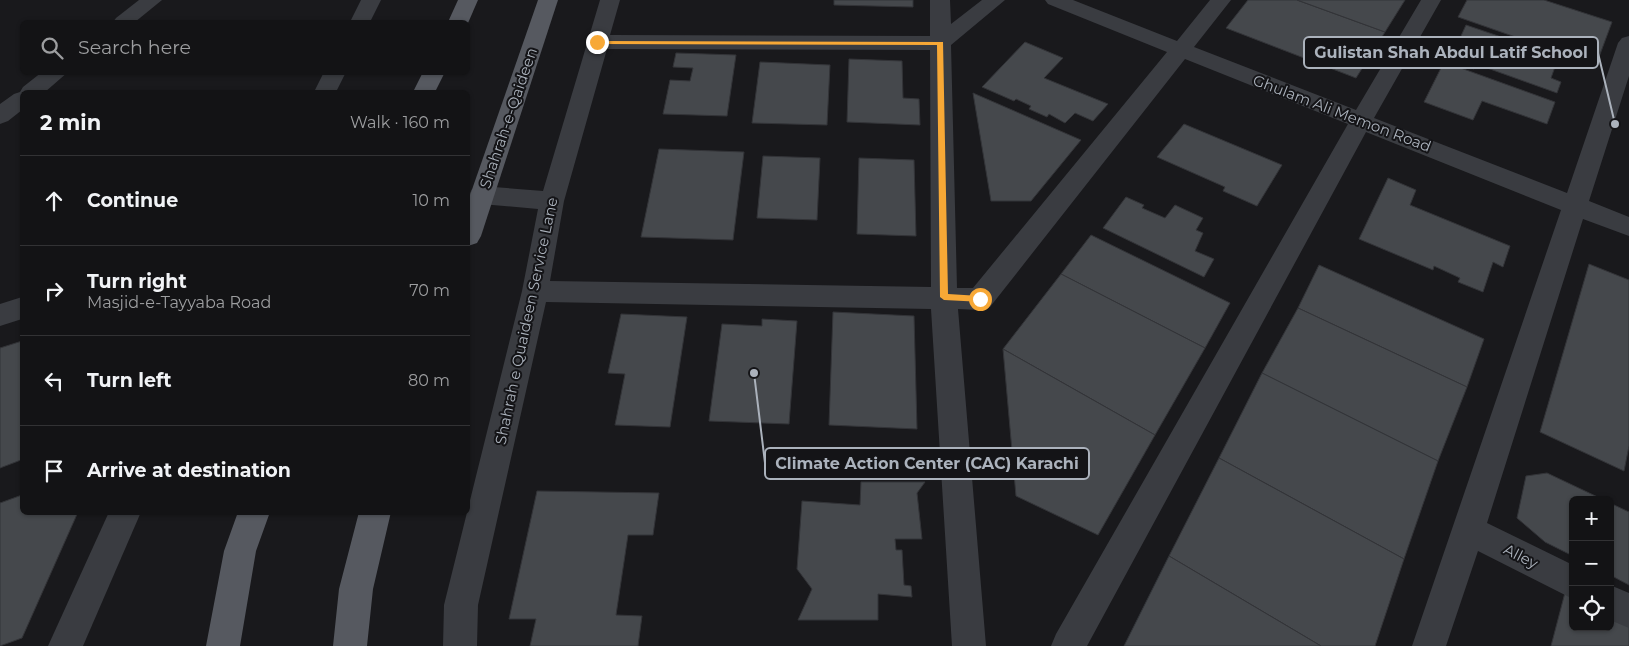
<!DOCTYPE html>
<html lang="en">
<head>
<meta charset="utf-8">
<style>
  :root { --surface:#131315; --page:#1c1c1e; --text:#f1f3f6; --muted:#9d9ea0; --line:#323234 }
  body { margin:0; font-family:Montserrat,sans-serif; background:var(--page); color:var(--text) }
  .controls { position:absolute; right:15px; bottom:15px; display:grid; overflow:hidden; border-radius:8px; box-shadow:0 1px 4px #0004 }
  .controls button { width:45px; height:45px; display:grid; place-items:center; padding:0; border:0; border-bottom:1px solid var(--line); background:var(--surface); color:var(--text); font:25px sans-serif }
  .stop { position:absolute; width:15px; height:15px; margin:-11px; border:4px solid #f7a836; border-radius:50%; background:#fff }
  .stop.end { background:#f7a836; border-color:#fff; box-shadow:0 1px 5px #0008 }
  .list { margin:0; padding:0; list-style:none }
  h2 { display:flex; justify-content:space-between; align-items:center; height:65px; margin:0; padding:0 20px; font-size:21px }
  h2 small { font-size:16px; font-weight:400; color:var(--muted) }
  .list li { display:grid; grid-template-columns:32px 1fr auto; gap:15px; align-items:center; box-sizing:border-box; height:90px; padding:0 20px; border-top:1px solid var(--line) }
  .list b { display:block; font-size:19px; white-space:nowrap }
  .list p { margin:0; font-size:16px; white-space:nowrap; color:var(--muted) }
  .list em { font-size:16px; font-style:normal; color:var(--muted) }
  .icon { flex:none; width:28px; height:28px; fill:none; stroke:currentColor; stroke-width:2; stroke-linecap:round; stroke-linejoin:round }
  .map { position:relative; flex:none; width:1629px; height:646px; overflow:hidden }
  .search { position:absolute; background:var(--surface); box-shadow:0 1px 4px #0004; left:20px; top:20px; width:450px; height:55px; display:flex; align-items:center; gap:12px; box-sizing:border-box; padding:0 18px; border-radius:8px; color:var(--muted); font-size:19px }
  .panel { position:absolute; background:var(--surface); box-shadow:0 1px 4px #0004; left:20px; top:90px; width:450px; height:425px; border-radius:8px }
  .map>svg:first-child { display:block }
  .building { fill:#45484c; stroke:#333438 }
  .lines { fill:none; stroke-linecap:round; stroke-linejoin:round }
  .minor { fill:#3a3c41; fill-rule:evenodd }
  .major { fill:#565960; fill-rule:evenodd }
  .route { fill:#f7a836 }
  .labels { text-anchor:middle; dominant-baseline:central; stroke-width:4; stroke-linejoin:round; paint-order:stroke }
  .street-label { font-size:15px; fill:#abb2bc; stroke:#141417 }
  .leader { fill:none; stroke:#abb2bc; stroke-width:2 }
  .callout-dot { fill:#abb2bc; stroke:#141417; stroke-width:2 }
  .callout { fill:#141417; stroke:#abb2bc; stroke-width:2 }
  .callout-label { font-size:16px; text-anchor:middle; font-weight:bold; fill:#abb2bc }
</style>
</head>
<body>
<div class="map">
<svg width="1629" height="646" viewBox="0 0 1629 646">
  <rect width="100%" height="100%" fill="#19191c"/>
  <g class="building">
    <polygon points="834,0 913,0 913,7 834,5"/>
    <polygon points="1248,0 1297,0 1385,32 1356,78 1226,28"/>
    <polygon points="1297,0 1405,0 1385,32"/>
    <polygon points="1467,0 1544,0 1612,22 1596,65 1458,17"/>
    <polygon points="1466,25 1513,41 1510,48 1556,64 1551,78 1561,82 1557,93 1476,64 1474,69 1435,55 1442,42 1456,47"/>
    <polygon points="1025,42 1063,58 1044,78 1108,104 1093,121 1075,113 1065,123 1049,114 1047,117 1029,109 1031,106 1016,99 1014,101 982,87"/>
    <polygon points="676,53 736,55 727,116 663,114 670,80 690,81 693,68 673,67"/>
    <polygon points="849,59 902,61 903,98 919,99 920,125 847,122"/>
    <polygon points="760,62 830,65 827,125 752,123"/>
    <polygon points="1444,62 1555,102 1547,124 1482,101 1473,120 1424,102"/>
    <polygon points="973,93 1081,140 1031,201 991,201"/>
    <polygon points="1184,124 1282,165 1257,206 1223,191 1225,187 1157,157"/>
    <polygon points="659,149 744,152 733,240 641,237"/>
    <polygon points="763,156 820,158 817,220 757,218"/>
    <polygon points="859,158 914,160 916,236 857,234"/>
    <polygon points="1388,178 1416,190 1410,205 1510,246 1503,267 1493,262 1483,292 1458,282 1460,278 1434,266 1433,270 1359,239"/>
    <polygon points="1126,197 1144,205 1142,208 1165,218 1175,205 1203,218 1196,230 1203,233 1195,251 1214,259 1204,277 1103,228"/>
    <polygon points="1091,235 1230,303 1205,348 1061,274"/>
    <polygon points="1589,264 1629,280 1629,446 1624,471 1540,432"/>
    <polygon points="1319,265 1484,339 1467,387 1298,308"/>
    <polygon points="1061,274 1205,348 1155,435 1003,349"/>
    <polygon points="1298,308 1467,387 1438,461 1262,373"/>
    <polygon points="833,312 914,316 917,429 829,425"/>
    <polygon points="621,314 687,317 670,427 615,425 625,374 608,373"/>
    <polygon points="762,319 797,321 789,424 709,421 722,324 762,326"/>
    <polygon points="22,341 21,460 0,468 0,348"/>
    <polygon points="1003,349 1155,435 1098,535 1016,496"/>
    <polygon points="1262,373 1438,461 1404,559 1219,458"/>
    <polygon points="1219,458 1404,559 1375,646 1321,646 1169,556"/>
    <polygon points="1547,473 1604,500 1573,500 1573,556 1545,542 1517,518 1526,476"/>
    <polygon points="861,482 925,482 917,493 922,539 895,539 896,550 902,550 904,585 911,586 912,597 878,594 878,620 798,620 812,589 797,569 802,501 860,505"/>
    <polygon points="537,491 659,493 653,535 628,535 616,615 642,616 638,646 530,646 536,619 509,619"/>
    <polygon points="22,495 22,512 78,512 22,638 0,646 0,503"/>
    <polygon points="1610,503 1629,512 1629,585 1610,575"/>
    <polygon points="1169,556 1321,646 1124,646"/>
    <polygon points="1567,585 1573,588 1573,627 1610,627 1610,608 1629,618 1629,646 1551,646"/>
  </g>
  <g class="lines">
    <g class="minor">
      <polygon points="139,0 162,0 135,22 113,22 116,18"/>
      <polygon points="361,0 381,0 370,22 350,22"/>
      <path d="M600,0H620L610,35L930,36V0H950L951,24L982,0H1005L951,45L957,288H973L1167,52L1048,4L1045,0H1073L1177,41L1210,0H1231L1194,47L1356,110L1421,0H1441L1374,118L1567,193L1618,43L1622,38L1629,36V76L1589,201L1629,217V236L1583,219L1487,523L1573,565V599L1478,551L1446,646H1412L1561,210L1366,132L1087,646H1051L1056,634L1348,124L1185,59L990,307L980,310L958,309L986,646H952L931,309L546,302L478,605L477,646H443L444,605L522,291L538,209L481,204L472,201L469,195L472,189L481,186L543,191ZM607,49L930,50L931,287L550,281L564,201Z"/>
      <polygon points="42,72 68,72 45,92 22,92 22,110 8,121 0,124 0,104 14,94 20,92 23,87"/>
      <polygon points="324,72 346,72 336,92 314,92"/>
      <polygon points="22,297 22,319 0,326 0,304"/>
      <polygon points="109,512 141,512 83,646 48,646"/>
      <polygon points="1610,585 1629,593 1629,628 1610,620"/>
    </g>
    <g class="major">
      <polygon points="458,0 478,0 468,23 448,22"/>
      <polygon points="538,0 558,0 481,236 477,243 468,246 468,201"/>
      <polygon points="423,72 445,72 435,92 413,92"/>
      <polygon points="238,512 270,512 256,551 240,646 206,646 224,551"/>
      <polygon points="359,512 391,512 373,589 367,646 333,646 339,589"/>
    </g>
  </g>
  <polygon class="route" points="595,41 943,42 948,294 980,296 983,297 983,302 944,300 940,297 937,45 597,44 594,42"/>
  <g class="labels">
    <g class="street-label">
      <text transform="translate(1342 113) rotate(21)">Ghulam Ali Memon Road</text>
      <text transform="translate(508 118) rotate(-71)">Shahrah-e-Qaideen</text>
      <text transform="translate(526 321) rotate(-78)">Shahrah e Quaideen Service Lane</text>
      <text transform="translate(1521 556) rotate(27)">Alley</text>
    </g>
  </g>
  <path class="leader" d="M1615 124L1598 53M754 373L765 463"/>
  <g class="callout-dot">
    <circle cx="1615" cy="124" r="5"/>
    <circle cx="754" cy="373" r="5"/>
  </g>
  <g class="callout">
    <rect x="1304" y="37" width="294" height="31" rx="5"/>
    <rect x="765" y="448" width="324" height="31" rx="5"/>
  </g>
  <g class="callout-label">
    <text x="1451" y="58">Gulistan Shah Abdul Latif School</text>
    <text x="927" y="469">Climate Action Center (CAC) Karachi</text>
  </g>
</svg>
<div class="controls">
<button>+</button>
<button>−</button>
<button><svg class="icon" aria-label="locate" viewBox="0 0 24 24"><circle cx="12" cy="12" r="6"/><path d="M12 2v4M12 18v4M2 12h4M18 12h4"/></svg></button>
</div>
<div class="stop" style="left:980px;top:299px"></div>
<div class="stop end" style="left:597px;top:42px"></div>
<div class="search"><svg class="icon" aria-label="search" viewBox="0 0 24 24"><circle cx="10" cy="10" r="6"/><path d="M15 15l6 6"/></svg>Search here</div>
<section class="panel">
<h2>2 min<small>Walk · 160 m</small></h2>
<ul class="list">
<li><svg class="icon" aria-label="ahead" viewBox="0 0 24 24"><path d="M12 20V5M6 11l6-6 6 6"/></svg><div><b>Continue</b></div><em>10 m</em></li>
<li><svg class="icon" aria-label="right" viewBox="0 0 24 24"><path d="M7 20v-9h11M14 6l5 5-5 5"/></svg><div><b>Turn right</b><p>Masjid-e-Tayyaba Road</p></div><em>70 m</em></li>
<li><svg class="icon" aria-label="left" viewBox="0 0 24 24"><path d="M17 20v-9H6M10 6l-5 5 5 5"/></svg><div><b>Turn left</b></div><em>80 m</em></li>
<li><svg class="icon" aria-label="arrive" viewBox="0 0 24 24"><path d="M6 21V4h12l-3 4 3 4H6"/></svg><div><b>Arrive at destination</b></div></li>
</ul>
</section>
</div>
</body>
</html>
